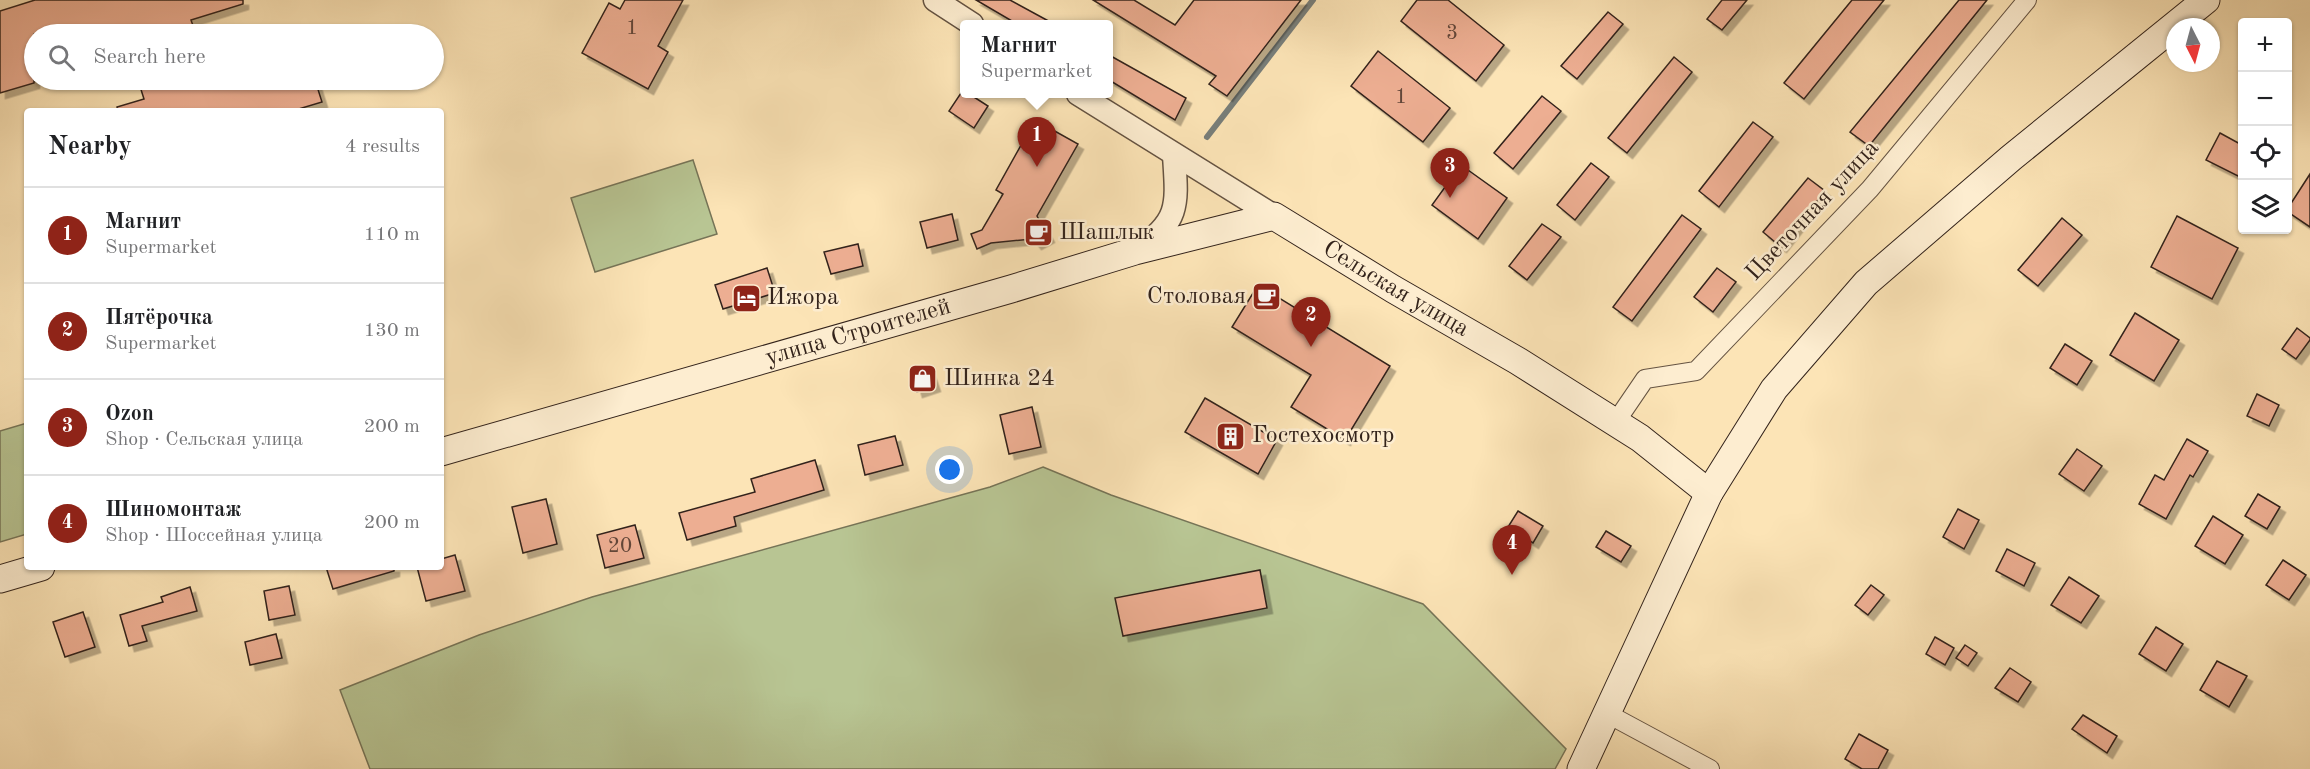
<!DOCTYPE html>
<html lang="en">
<head>
<meta charset="utf-8">
<style>
  :root { --surface:#fff; --page:#f6f6f6; --text:#202124; --muted:#757577; --line:#e0e0e0; --accent:#8f2418 }
  body { margin:0; font-family:"Old Standard TT",serif; background:var(--page); color:var(--text) }
  .controls { position:absolute; right:18px; top:18px; display:grid; overflow:hidden; border-radius:6px; box-shadow:0 2px 4px #0004 }
  .controls button { width:54px; height:54px; display:grid; place-items:center; padding:0; border:0; border-bottom:2px solid var(--line); background:var(--surface); color:var(--text); font:30px sans-serif }
  .compass { position:absolute; left:2166px; top:18px; width:54px; height:54px; border-radius:50%; background:var(--surface); box-shadow:0 2px 4px #0004; rotate:174deg }
  .you { position:absolute; left:950px; top:470px; width:21px; height:21px; margin:-15px; border:4px solid #fff; border-radius:50%; background:#1a73e8; box-shadow:0 0 0 9px #1a73e833 }
  .badge { display:grid; place-items:center; width:39px; height:39px; border-radius:50%; background:var(--accent); color:#fff; font-size:20px; font-weight:700 }
  .pin { position:absolute; translate:-50% -50px; filter:drop-shadow(0 2px 3px #0008) }
  .pin::after { content:''; position:absolute; top:32px; width:21px; height:18px; background:inherit; clip-path:polygon(0 0,100% 0,50% 100%) }
  .popup { position:absolute; left:960px; top:20px; width:153px; height:78px; box-sizing:border-box; display:grid; place-content:center; border-radius:6px; background:var(--surface); filter:drop-shadow(0 2px 4px #0005); font-size:20px; white-space:nowrap; color:var(--muted) }
  .popup b { font-size:22px; color:var(--text) }
  .popup::after { content:''; position:absolute; left:50%; top:100%; margin-left:-12px; border:12px solid transparent; border-top-color:var(--surface) }
  .list { margin:0; padding:0; list-style:none }
  h2 { display:flex; justify-content:space-between; align-items:center; height:78px; margin:0; padding:0 24px; font-size:26px }
  h2 small { font-size:20px; font-weight:400; color:var(--muted) }
  .list li { display:grid; grid-template-columns:39px 1fr auto; gap:18px; align-items:center; box-sizing:border-box; height:96px; padding:0 24px; border-top:2px solid var(--line) }
  .list b { display:block; font-size:22px; white-space:nowrap }
  .list p { margin:0; font-size:20px; white-space:nowrap; color:var(--muted) }
  .list em { font-size:20px; font-style:normal; color:var(--muted) }
  .icon { flex:none; width:33px; height:33px; fill:none; stroke:currentColor; stroke-width:2; stroke-linecap:round; stroke-linejoin:round }
  .map { position:relative; flex:none; width:2310px; height:769px; overflow:hidden }
  .search { position:absolute; background:var(--surface); box-shadow:0 2px 4px #0004; left:24px; top:24px; width:420px; height:66px; display:flex; align-items:center; gap:15px; box-sizing:border-box; padding:0 21px; border-radius:33px; color:var(--muted); font-size:22px }
  .panel { position:absolute; background:var(--surface); box-shadow:0 2px 4px #0004; left:24px; top:108px; width:420px; height:462px; border-radius:6px }
  .map>svg:first-child { display:block }
  .green { fill:#b8c593; stroke:#767457; stroke-width:1.5 }
  .lines { fill:none; stroke-linecap:round; stroke-linejoin:round }
  .stream { stroke:#787e7a; stroke-width:6 }
  .building { fill:#edae92; stroke:#33231b; stroke-width:1.5; filter:url(#shadow) }
  .minor-casing { stroke:#655342; stroke-width:20 }
  .tertiary-casing { stroke:#655342; stroke-width:25 }
  .secondary-casing { stroke:#33231b; stroke-width:29 }
  .minor { stroke:#fdedd0; stroke-width:18 }
  .tertiary { stroke:#fdedd0; stroke-width:22 }
  .secondary { stroke:#fdedd0; stroke-width:27 }
  .labels { text-anchor:middle; dominant-baseline:central; stroke-width:5; stroke-linejoin:round; paint-order:stroke }
  .number-label { font-size:21px; fill:#624639 }
  .street-label { font-size:24px; fill:#33231b; stroke:#fdedd0 }
  .poi-label { font-size:24px; fill:#33231b; stroke:#fdedd0; text-anchor:start }
</style>
</head>
<body>
<div class="map">
<svg width="2310" height="769" viewBox="0 0 2310 769">
  <defs>
    <filter id="shadow"><feDropShadow dx="5.5" dy="5.5" stdDeviation="0" flood-color="#0004"/></filter>
  </defs>
  <rect width="100%" height="100%" fill="#fce4b6"/>
  <filter id="stains"><feTurbulence type="fractalNoise" baseFrequency=".00333" numOctaves="4"/><feColorMatrix values="0 0 0 0 .2 0 0 0 0 .09 0 0 0 0 .02 0 0 0 .5 -.17"/></filter>
  <radialGradient id="worn" r=".72"><stop offset=".6" stop-color="#630" stop-opacity="0"/><stop offset="1" stop-color="#630" stop-opacity=".3"/></radialGradient>
  <g class="green">
    <polygon points="693,160 717,234 595,272 571,198"/>
    <polygon points="27,423 27,534 0,542 0,431"/>
    <polygon points="1043,467 1111,495 1423,604 1566,749 1555,769 370,769 340,690 479,635 592,597 990,487"/>
  </g>
  <g class="lines">
    <polyline class="stream" points="1207,137 1313,0"/>
  </g>
  <g class="building">
    <polygon points="35,0 243,0 243,4 191,20 196,34 34,34 34,83 0,93 0,11"/>
    <polygon points="625,0 683,0 658,46 668,52 648,89 582,53 609,3 620,9"/>
    <polygon points="976,0 1010,0 1054,24 1017,24"/>
    <polygon points="1093,0 1134,0 1175,25 1194,0 1301,0 1227,96 1209,84 1216,76"/>
    <polygon points="1417,0 1448,0 1504,45 1476,81 1401,21"/>
    <polygon points="1722,0 1747,0 1722,30 1707,19"/>
    <polygon points="1852,0 1884,0 1804,99 1784,83"/>
    <polygon points="1959,0 1987,0 1869,146 1850,132"/>
    <polygon points="1608,12 1623,24 1577,79 1561,66"/>
    <polygon points="1378,51 1450,108 1423,142 1351,86"/>
    <polygon points="1109,55 1186,98 1175,120 1109,80"/>
    <polygon points="1674,57 1692,72 1627,153 1608,138"/>
    <polygon points="138,80 315,80 322,102 292,111 118,111 117,107 144,99"/>
    <polygon points="963,90 988,106 974,128 949,111"/>
    <polygon points="1542,96 1561,111 1513,169 1494,153"/>
    <polygon points="1035,120 1078,144 1037,216 1049,237 1036,244 1032,239 991,243 977,249 971,234 982,230 1003,194 996,190"/>
    <polygon points="1753,122 1773,137 1719,207 1699,191"/>
    <polygon points="2220,133 2242,145 2242,168 2238,176 2206,160"/>
    <polygon points="1591,163 1609,177 1575,220 1557,205"/>
    <polygon points="1461,165 1507,198 1478,239 1432,205"/>
    <polygon points="2310,174 2310,227 2288,212 2288,208"/>
    <polygon points="1808,178 1825,191 1781,247 1763,232"/>
    <polygon points="952,214 958,240 927,248 920,222"/>
    <polygon points="1682,215 1701,229 1632,321 1613,307"/>
    <polygon points="2177,216 2238,248 2212,299 2151,267"/>
    <polygon points="2062,218 2082,235 2038,286 2018,270"/>
    <polygon points="1542,224 1561,237 1527,280 1509,266"/>
    <polygon points="858,244 863,266 831,274 824,252"/>
    <polygon points="767,268 775,293 723,309 715,285"/>
    <polygon points="1717,268 1736,282 1713,312 1694,297"/>
    <polygon points="1258,285 1390,366 1345,440 1291,407 1311,375 1232,327"/>
    <polygon points="2135,313 2179,340 2154,381 2110,355"/>
    <polygon points="2297,328 2310,338 2310,340 2296,359 2282,349"/>
    <polygon points="2065,344 2092,361 2077,385 2050,368"/>
    <polygon points="928,366 935,386 917,392 911,372"/>
    <polygon points="2257,394 2279,405 2269,426 2247,416"/>
    <polygon points="1205,398 1277,440 1258,474 1185,432"/>
    <polygon points="1032,407 1041,447 1009,454 1000,415"/>
    <polygon points="895,436 903,465 865,475 858,445"/>
    <polygon points="2187,439 2208,451 2193,477 2190,475 2166,519 2139,504 2155,475 2164,480"/>
    <polygon points="2077,449 2102,466 2084,491 2059,474"/>
    <polygon points="815,460 824,490 734,517 736,526 687,540 679,513 755,492 751,479"/>
    <polygon points="2258,494 2280,507 2267,529 2245,516"/>
    <polygon points="546,499 557,544 523,553 512,507"/>
    <polygon points="1958,509 1979,520 1964,549 1943,537"/>
    <polygon points="1518,511 1543,526 1533,543 1508,527"/>
    <polygon points="2213,516 2243,535 2225,564 2195,546"/>
    <polygon points="635,525 644,558 605,568 597,535"/>
    <polygon points="1606,531 1631,546 1621,562 1596,547"/>
    <polygon points="2007,549 2035,563 2024,586 1996,571"/>
    <polygon points="455,555 465,591 426,601 417,567 441,567 441,559"/>
    <polygon points="2283,560 2306,575 2289,600 2266,585"/>
    <polygon points="326,567 394,567 394,571 333,589"/>
    <polygon points="1260,570 1267,608 1123,636 1115,598"/>
    <polygon points="2069,577 2099,596 2081,623 2051,605"/>
    <polygon points="1871,585 1884,595 1868,615 1855,605"/>
    <polygon points="289,586 295,615 269,620 264,591"/>
    <polygon points="190,587 197,611 142,626 147,641 129,646 120,615 163,602 161,597"/>
    <polygon points="83,612 95,647 65,657 53,622"/>
    <polygon points="2156,627 2183,644 2166,671 2139,654"/>
    <polygon points="276,634 282,658 250,665 245,642"/>
    <polygon points="1935,637 1954,648 1945,665 1926,654"/>
    <polygon points="1965,645 1977,653 1968,666 1956,658"/>
    <polygon points="2217,661 2247,676 2229,707 2200,690"/>
    <polygon points="2010,668 2031,682 2018,702 1995,688"/>
    <polygon points="2083,715 2117,736 2107,753 2072,729"/>
    <polygon points="1859,734 1888,750 1878,769 1862,769 1845,759"/>
  </g>
  <g class="lines">
    <defs>
      <g id="minor">
        <polyline points="1615,423 1645,379 1696,371 1870,189 2027,0"/>
        <polyline points="1606,713 1710,769"/>
      </g>
      <g id="tertiary">
        <polyline points="935,0 972,24"/>
        <polyline points="1078,94 1274,216"/>
        <path d="M1138,249C1181,221 1177,203 1174,155"/>
      </g>
      <g id="secondary">
        <path id="s1" d="M441,452L1011,289L1135,251L1274,216L1393,289L1518,361L1640,438L1709,493"/>
        <polyline points="0,579 41,567"/>
        <polyline points="1581,769 1709,493 1774,389 1866,283 2011,158 2206,0"/>
      </g>
    </defs>
    <use href="#minor" class="minor-casing"/>
    <use href="#tertiary" class="tertiary-casing"/>
    <use href="#secondary" class="secondary-casing"/>
    <use href="#minor" class="minor"/>
    <use href="#tertiary" class="tertiary"/>
    <use href="#secondary" class="secondary"/>
  </g>
  <defs>
    <symbol id="cafe-square" viewBox="-11 -11 22 22"><rect x="-9" y="-9" width="18" height="18" rx="4" fill="#8f2418" stroke="#fdedd0"/><path d="M-5.5-4.5H6V0H3Q3 3.5 0 3.5H-2.5Q-5.5 3.5-5.5 0ZM3-3.2v2h1.7v-2ZM-6 4.5H4V6H-6Z" fill="#fff"/></symbol>
    <symbol id="hotel-square" viewBox="-11 -11 22 22"><rect x="-9" y="-9" width="18" height="18" rx="4" fill="#8f2418" stroke="#fdedd0"/><path d="M-6-4.5h1.5V1H6V5H4.5V3h-9V5H-6ZM-4 0a1.8 1.8 0 1 1 3.6 0ZM.5 0V-2.5h3Q6-2.5 6 0Z" fill="#fff"/></symbol>
    <symbol id="shop-square" viewBox="-11 -11 22 22"><rect x="-9" y="-9" width="18" height="18" rx="4" fill="#8f2418" stroke="#fdedd0"/><path d="M-5-2.5h2.3a2.7 3.5 0 0 1 5.4 0H5L5.5 6h-11ZM-1.5-2.5h3a1.5 2.3 0 0 0-3 0Z" fill="#fff"/></symbol>
    <symbol id="building-square" viewBox="-11 -11 22 22"><rect x="-9" y="-9" width="18" height="18" rx="4" fill="#8f2418" stroke="#fdedd0"/><path d="M-4-6H4V6H1V3H-1V6H-4ZM-2.5-4.3h1.7v1.8h-1.7ZM.8-4.3h1.7v1.8H.8ZM-2.5-1h1.7V.8h-1.7ZM.8-1h1.7V.8H.8Z" fill="#fff"/></symbol>
  </defs>
  <g fill-rule="evenodd">
    <use href="#cafe-square" x="1022" y="216" width="33" height="33"/>
    <use href="#cafe-square" x="1250" y="280" width="33" height="33"/>
    <use href="#hotel-square" x="730" y="282" width="33" height="33"/>
    <use href="#shop-square" x="906" y="362" width="33" height="33"/>
    <use href="#building-square" x="1214" y="420" width="33" height="33"/>
  </g>
  <g class="labels">
    <g class="number-label">
      <text x="632" y="28">1</text>
      <text x="1452" y="33">3</text>
      <text x="1401" y="97">1</text>
      <text x="620" y="546">20</text>
    </g>
    <g class="street-label">
      <text transform="translate(1813 211) rotate(-47)">Цветочная улица</text>
      <text stroke="none"><textPath href="#s1" startOffset="1008">Сельская улица</textPath></text>
      <text stroke="none"><textPath href="#s1" startOffset="434">улица Строителей</textPath></text>
    </g>
    <g class="poi-label">
      <text x="1059" y="233">Шашлык</text>
      <text x="1246" y="297" text-anchor="end">Столовая</text>
      <text x="767" y="298">Ижора</text>
      <text x="944" y="379">Шинка 24</text>
      <text x="1252" y="436">Гостехосмотр</text>
    </g>
  </g>
  <rect width="100%" height="100%" filter="url(#stains)"/>
  <rect width="100%" height="100%" fill="url(#worn)"/>
</svg>
<div class="controls">
<button>+</button>
<button>−</button>
<button><svg class="icon" aria-label="locate" viewBox="0 0 24 24"><circle cx="12" cy="12" r="6"/><path d="M12 2v4M12 18v4M2 12h4M18 12h4"/></svg></button>
<button><svg class="icon" aria-label="layers" viewBox="0 0 24 24"><path d="M12 4l9 5-9 5-9-5zM3 14l9 5 9-5"/></svg></button>
</div>
<svg class="compass" viewBox="-18 -18 36 36"><path d="M0-13l5 13h-10z" fill="#e53935"/><path d="M0 13l5-13h-10z" fill="#757577"/></svg>
<div class="you"></div>
<div class="pin badge" style="left:1037px;top:167px">1</div>
<div class="popup"><b>Магнит</b>Supermarket</div>
<div class="pin badge" style="left:1311px;top:347px">2</div>
<div class="pin badge" style="left:1450px;top:198px">3</div>
<div class="pin badge" style="left:1512px;top:575px">4</div>
<div class="search"><svg class="icon" aria-label="search" viewBox="0 0 24 24"><circle cx="10" cy="10" r="6"/><path d="M15 15l6 6"/></svg>Search here</div>
<section class="panel">
<h2>Nearby<small>4 results</small></h2>
<ul class="list">
<li><span class="badge">1</span><div><b>Магнит</b><p>Supermarket</p></div><em>110 m</em></li>
<li><span class="badge">2</span><div><b>Пятёрочка</b><p>Supermarket</p></div><em>130 m</em></li>
<li><span class="badge">3</span><div><b>Ozon</b><p>Shop · Сельская улица</p></div><em>200 m</em></li>
<li><span class="badge">4</span><div><b>Шиномонтаж</b><p>Shop · Шоссейная улица</p></div><em>200 m</em></li>
</ul>
</section>
</div>
</body>
</html>
